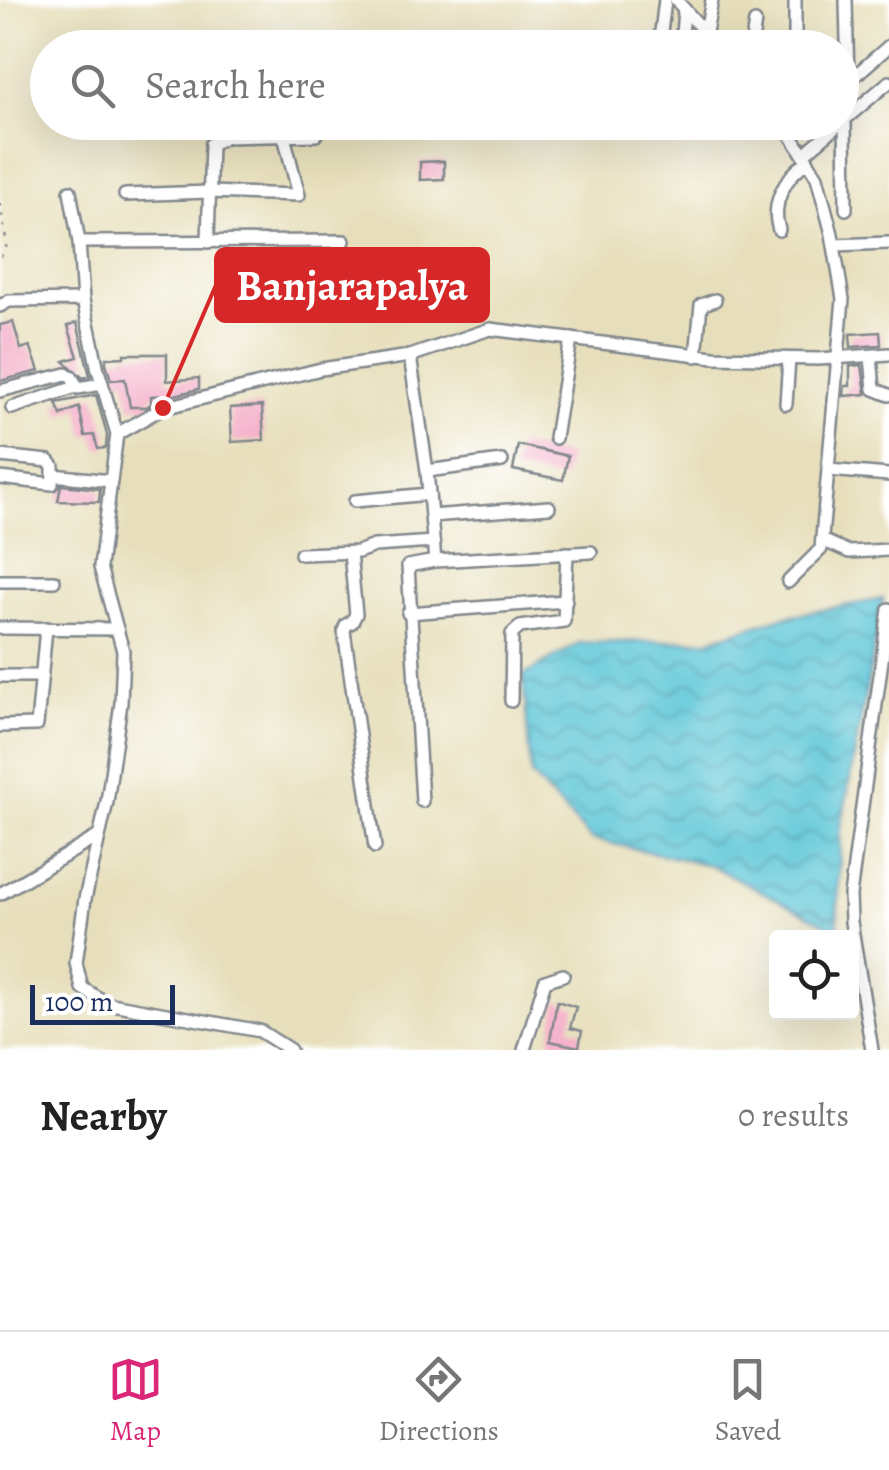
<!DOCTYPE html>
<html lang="en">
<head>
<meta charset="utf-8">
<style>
  :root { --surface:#fff; --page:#f6f6f6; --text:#222; --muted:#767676; --line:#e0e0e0; --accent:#db2777 }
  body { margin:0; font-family:Alegreya,serif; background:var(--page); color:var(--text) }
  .controls { position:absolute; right:30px; bottom:30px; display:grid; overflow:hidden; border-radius:10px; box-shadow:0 10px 40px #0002 }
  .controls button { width:90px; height:90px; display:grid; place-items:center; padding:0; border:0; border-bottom:2px solid var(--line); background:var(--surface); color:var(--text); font:50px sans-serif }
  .scale { position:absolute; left:30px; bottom:25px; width:145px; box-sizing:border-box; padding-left:10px; border:5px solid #1b2f5e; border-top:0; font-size:28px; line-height:35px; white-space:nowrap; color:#1b2f5e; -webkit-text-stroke:8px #fff; paint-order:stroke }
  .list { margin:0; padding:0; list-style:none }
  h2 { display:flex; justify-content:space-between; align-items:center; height:130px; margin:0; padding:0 40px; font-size:42px }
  h2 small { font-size:32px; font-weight:400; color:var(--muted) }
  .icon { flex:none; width:55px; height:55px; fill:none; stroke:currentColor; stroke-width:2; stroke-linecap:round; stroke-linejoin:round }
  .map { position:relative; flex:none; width:889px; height:1050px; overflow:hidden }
  .search { position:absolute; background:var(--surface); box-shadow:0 10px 40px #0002; left:30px; right:30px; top:30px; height:110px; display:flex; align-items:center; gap:25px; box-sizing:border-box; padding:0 35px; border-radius:55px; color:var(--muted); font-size:38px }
  .sheet { height:280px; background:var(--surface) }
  nav { display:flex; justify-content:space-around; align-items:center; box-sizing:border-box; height:140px; border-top:2px solid var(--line); background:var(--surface); font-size:28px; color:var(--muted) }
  nav a { display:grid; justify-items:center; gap:5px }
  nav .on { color:var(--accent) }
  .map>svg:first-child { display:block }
  .water { fill:url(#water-waves); stroke:#3c7a9a; stroke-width:2.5 }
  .building { fill:#f4abc6 }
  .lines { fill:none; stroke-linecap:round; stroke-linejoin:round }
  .minor-casing { stroke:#81878c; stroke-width:16 }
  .path { stroke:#81878c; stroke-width:2.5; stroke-dasharray:2.5 8; stroke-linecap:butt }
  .minor { stroke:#fff; stroke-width:11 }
  .leader { fill:none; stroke:#d62828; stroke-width:4 }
  .callout-dot { fill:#d62828; stroke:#fff; stroke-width:4 }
  .callout { fill:#d62828; stroke:#d62828; stroke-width:4 }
  .callout-label { font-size:42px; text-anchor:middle; font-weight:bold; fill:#fff }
</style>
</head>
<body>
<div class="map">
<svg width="889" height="1050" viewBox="0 0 889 1050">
  <defs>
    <pattern id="water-waves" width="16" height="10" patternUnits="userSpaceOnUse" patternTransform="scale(2.5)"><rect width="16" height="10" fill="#5cc6d7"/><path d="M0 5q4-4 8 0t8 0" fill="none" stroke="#4ba1b2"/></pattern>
  </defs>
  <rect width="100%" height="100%" fill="#fff"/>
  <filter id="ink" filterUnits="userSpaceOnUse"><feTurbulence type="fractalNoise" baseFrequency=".01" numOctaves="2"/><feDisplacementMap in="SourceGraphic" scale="20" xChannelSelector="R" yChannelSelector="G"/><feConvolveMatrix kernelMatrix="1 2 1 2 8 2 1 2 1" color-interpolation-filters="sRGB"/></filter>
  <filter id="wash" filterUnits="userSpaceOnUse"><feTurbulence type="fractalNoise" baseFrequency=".0048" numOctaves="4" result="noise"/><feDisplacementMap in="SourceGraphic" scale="40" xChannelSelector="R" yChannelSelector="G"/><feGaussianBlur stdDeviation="2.25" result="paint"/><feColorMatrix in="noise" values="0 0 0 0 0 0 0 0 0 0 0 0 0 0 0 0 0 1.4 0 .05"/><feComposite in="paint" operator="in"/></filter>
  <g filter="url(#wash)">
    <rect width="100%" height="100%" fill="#e7dfbb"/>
    <polygon class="water" points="883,599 841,828 837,930 710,865 591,839 531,775 523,676 579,643 708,640 783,617"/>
    <g id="blocks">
      <g class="building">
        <polygon points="444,161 444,179 420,180 420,162"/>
        <polygon points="13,322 21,349 30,346 39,371 0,381 0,325"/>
        <polygon points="77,322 90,376 83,378 64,361 78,357 68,326"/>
        <polygon points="880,332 881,345 851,347 850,334"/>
        <polygon points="124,354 167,354 167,381 199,378 199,389 175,395 151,396 151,404 146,407 130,407 125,379 111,380 106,363 106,358 124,357"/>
        <polygon points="862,365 866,394 844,396 845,386 850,386 850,366"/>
        <polygon points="96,395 107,435 106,448 98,449 94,435 85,436 79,407 61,415 56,403"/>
        <polygon points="262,406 264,440 232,442 230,408"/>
        <polygon points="518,445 568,456 563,480 513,470"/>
        <polygon points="61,485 100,489 99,502 58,501"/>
        <polygon points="557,1001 576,1007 570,1028 582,1031 579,1047 550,1041"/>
      </g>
    </g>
  </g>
  <g filter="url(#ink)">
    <use href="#blocks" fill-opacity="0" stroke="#81878c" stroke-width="2.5"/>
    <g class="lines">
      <defs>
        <g id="minor">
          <polyline points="676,0 719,48"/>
          <polyline points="795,0 795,48"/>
          <polyline points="846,0 848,81"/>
          <polyline points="706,32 712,0"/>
          <polyline points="659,48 665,0"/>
          <polyline points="681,48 684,9"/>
          <polyline points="751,48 755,22"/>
          <polyline points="842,87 889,46"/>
          <polyline points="845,120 846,209"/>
          <polyline points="783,122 817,177 832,234 843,299 821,549 788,582"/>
          <polyline points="804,154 889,82"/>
          <polyline points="70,191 79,242 83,300"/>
          <polyline points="125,195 208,192 299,195 284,136"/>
          <path d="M779,230C770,202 786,176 808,161"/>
          <polyline points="79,242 344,241"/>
          <polyline points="208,242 211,144 226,137 316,135"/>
          <polyline points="834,245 889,243"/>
          <polyline points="0,306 9,301 83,300 98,370 117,434"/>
          <polyline points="410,356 427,471 435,561"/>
          <polyline points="696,356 701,305 715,300"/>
          <polyline points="871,357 874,389 889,395"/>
          <polyline points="0,391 66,374 71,376 78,388 102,384"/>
          <polyline points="786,404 789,359"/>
          <polyline points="12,408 76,387"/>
          <polyline points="555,438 571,339"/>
          <polyline points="0,456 49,461 53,466 53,475"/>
          <polyline points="828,470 889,475"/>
          <polyline points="427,471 502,461"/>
          <polyline points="0,478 52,484 53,475 111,481"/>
          <polyline points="355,501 429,494"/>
          <polyline points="431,516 549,507"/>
          <polyline points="822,540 849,552 889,550"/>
          <polyline points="350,553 356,614 352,622 346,625 344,631 375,847"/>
          <polyline points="301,554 358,552 374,546 433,542"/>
          <polyline points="0,581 54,581"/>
          <polyline points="408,613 566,601"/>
          <polyline points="0,628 117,629"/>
          <polyline points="0,676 41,676"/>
          <polyline points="511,701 512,634 520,627 564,621 567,553"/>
          <polyline points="0,726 37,725 46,628"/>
          <polyline points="422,801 408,566 435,561 591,552"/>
          <polyline points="0,894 97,837"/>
          <polyline points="290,1050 260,1031 106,1003 82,988 76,963 85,899 107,802 121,703 123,651 100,567 117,434 163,408 321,369 410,356 490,329 714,357 819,359 889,354"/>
          <polyline points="524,1050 545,981 563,975"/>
          <polyline points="872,1050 851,922 850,895 889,609"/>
        </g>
      </defs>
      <use href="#minor" class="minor-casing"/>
      <polyline class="path" points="0,204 7,245 0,259"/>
      <use href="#minor" class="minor"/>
    </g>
  </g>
  <path class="leader" d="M163 408L216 285"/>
  <circle class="callout-dot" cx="163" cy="408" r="10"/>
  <rect class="callout" x="216" y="249" width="272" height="72" rx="10"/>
  <g class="callout-label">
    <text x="352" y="300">Banjarapalya</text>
  </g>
</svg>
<div class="controls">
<button><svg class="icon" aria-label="locate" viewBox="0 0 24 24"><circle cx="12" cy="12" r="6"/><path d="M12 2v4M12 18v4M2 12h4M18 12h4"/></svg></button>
</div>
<div class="scale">100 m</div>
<div class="search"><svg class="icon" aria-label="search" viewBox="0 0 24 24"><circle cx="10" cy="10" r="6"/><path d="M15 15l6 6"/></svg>Search here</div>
</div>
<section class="sheet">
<h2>Nearby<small>0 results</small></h2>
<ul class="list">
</ul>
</section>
<nav>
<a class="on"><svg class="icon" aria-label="map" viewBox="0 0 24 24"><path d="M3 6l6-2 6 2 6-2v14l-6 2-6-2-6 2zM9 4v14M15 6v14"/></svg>Map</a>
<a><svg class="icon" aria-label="directions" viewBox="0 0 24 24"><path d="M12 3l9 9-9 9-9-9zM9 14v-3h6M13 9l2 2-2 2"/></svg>Directions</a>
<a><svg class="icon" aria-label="saved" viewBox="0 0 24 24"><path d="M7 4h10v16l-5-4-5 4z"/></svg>Saved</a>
</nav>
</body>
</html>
